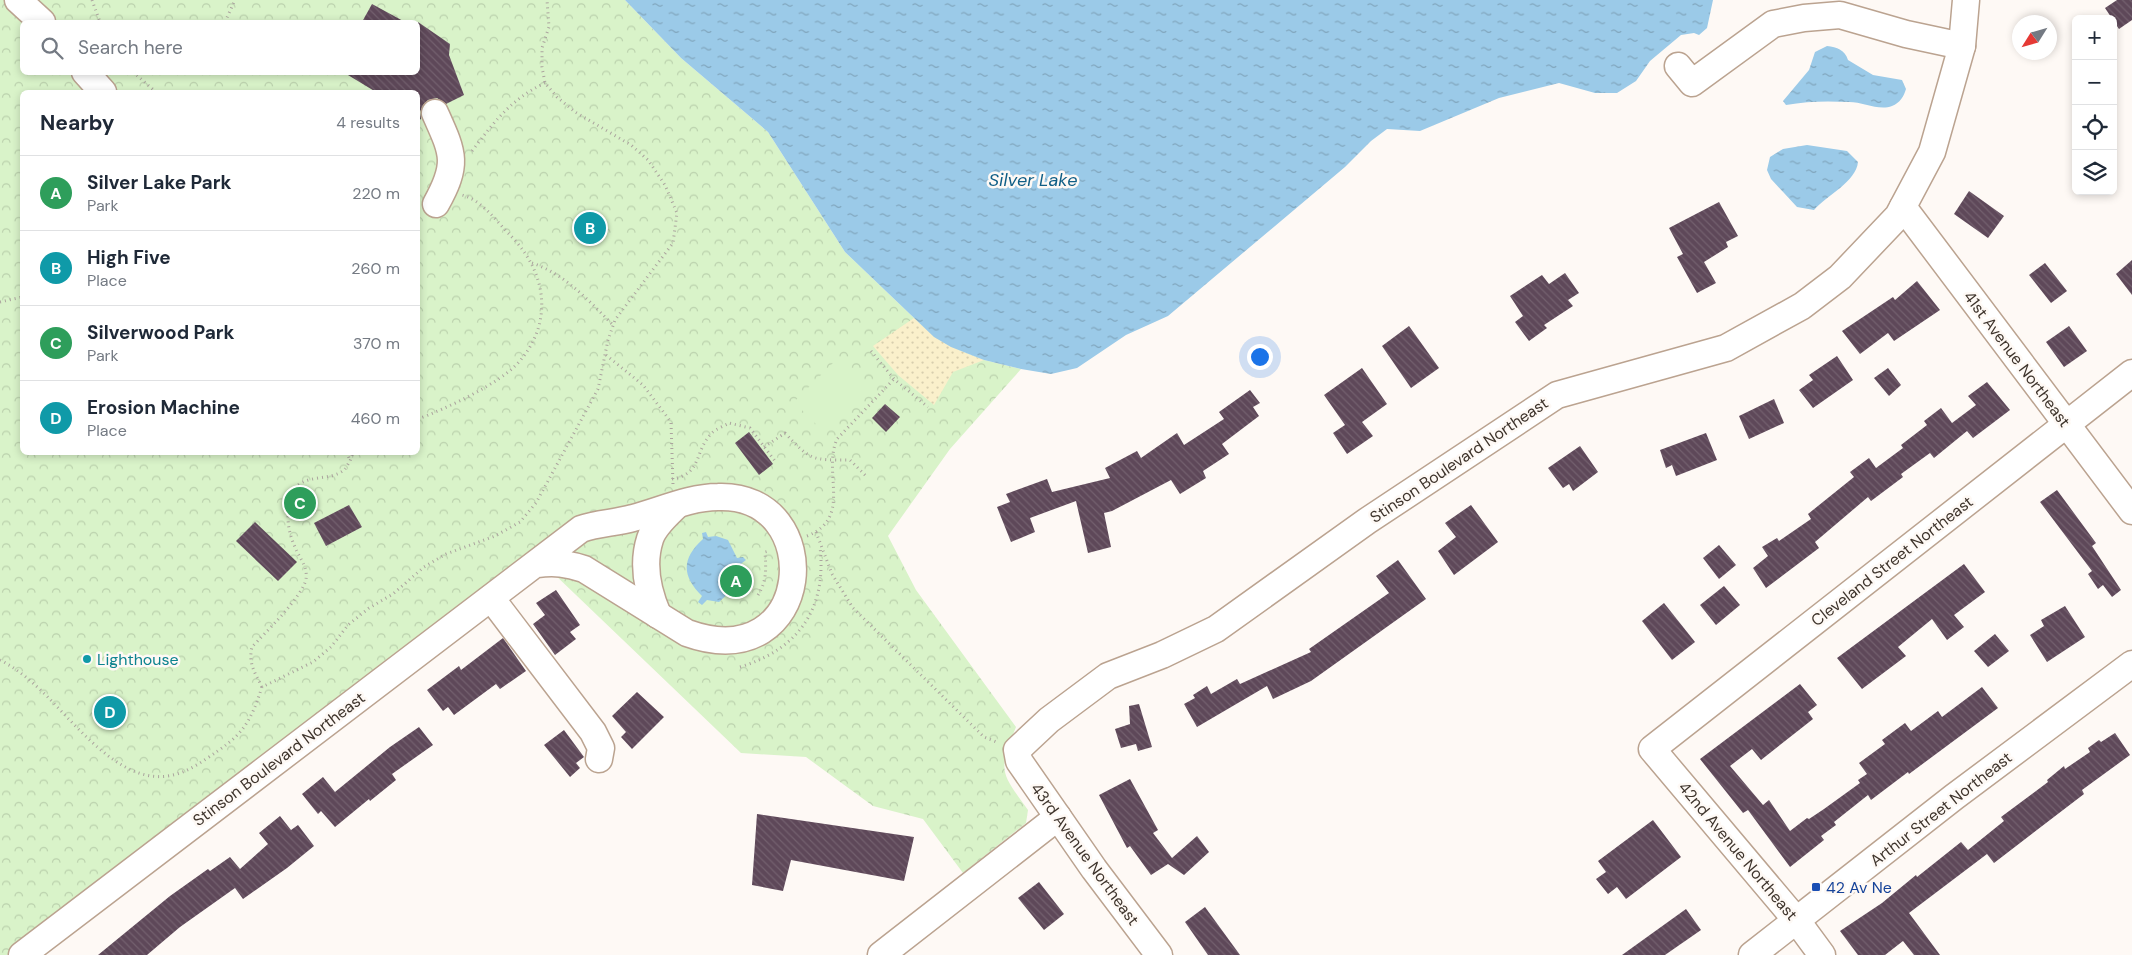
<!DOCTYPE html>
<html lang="en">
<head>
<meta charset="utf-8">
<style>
  :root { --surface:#fff; --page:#f2f2f3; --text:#1f2937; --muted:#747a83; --line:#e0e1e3; --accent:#0b8043 }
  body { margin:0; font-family:"DM Sans",sans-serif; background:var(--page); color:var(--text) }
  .controls { position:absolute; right:15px; top:15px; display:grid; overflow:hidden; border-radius:8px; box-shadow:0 2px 8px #0003 }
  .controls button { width:45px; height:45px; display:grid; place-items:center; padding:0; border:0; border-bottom:1px solid var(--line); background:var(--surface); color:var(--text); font:25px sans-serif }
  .compass { position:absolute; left:2012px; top:15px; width:45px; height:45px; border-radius:50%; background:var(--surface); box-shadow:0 2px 8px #0003; rotate:233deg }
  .you { position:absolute; left:1259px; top:356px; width:18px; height:18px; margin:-12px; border:4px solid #fff; border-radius:50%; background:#1a73e8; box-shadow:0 0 0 8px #1a73e833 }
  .badge { display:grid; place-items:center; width:32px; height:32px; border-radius:50%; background:var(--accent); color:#fff; font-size:16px; font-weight:700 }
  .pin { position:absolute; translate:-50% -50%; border:2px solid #fff; box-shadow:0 1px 5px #0006 }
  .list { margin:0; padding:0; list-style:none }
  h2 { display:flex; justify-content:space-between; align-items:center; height:65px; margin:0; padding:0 20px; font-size:21px }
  h2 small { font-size:16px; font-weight:400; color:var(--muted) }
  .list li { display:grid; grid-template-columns:32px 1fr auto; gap:15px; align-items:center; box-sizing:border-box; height:75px; padding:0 20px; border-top:1px solid var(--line) }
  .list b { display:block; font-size:19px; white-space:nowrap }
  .list p { margin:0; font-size:16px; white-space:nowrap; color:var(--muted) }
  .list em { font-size:16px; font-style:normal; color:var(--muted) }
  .icon { flex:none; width:28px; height:28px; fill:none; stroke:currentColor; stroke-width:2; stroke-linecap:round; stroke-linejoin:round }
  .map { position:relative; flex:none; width:2132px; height:955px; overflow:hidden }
  .search { position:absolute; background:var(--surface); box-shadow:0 2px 8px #0003; left:20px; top:20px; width:400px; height:55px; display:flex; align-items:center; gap:12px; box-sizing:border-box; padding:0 18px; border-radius:8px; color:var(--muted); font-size:19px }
  .panel { position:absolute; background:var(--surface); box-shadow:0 2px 8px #0003; left:20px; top:90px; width:400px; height:365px; border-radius:8px }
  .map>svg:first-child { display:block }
  .forest { fill:url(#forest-crowns); fill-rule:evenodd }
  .sand { fill:url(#sand-dots) }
  .pitch { fill:#d9f3c9 }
  .water { fill:url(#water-ripples) }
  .building { fill:url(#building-back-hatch) }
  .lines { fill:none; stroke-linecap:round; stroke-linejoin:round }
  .minor-casing { stroke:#bba390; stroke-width:29 }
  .path { stroke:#aba49e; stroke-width:3; stroke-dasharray:1 4; stroke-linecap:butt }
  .minor { stroke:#fff; stroke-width:26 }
  .culture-dot { fill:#0f9aa8; stroke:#fef9f5; stroke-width:2 }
  .transit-dot { fill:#1a4fb4; stroke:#fef9f5; stroke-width:2 }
  .labels { text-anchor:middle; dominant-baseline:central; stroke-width:5; stroke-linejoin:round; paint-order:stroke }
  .street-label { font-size:16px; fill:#3e342c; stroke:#fef9f5 }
  .culture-label { font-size:16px; fill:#0d838f; stroke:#fef9f5; text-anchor:start }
  .transit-label { font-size:16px; fill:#164399; stroke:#fef9f5; text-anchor:start }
  .water-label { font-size:18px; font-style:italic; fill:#0f5e86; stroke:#fef9f5 }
</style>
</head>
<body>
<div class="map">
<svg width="2132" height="955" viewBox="0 0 2132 955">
  <defs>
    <pattern id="forest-crowns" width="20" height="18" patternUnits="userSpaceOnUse" patternTransform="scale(1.25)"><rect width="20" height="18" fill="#d9f3c9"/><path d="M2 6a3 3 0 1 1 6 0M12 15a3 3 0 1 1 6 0" fill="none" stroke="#bbd1ad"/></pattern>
    <pattern id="sand-dots" width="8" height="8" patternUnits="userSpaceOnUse" patternTransform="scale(1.25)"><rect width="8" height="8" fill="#faf0cb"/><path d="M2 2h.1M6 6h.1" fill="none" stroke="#d7ceae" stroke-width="1.8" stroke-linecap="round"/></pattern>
    <pattern id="water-ripples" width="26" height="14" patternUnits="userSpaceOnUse" patternTransform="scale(1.25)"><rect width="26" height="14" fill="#9bcae8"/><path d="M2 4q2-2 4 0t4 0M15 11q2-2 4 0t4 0" fill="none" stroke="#80a5bc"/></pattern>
    <pattern id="building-back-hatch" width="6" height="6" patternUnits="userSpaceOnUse" patternTransform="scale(1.25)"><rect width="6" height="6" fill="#5e4859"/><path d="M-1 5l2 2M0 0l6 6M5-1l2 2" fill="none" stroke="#73606e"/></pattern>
  </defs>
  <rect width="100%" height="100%" fill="#fef9f5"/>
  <path class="forest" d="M0,0H625L681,58L768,132L845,252L934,337L951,347L984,360L1021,369L950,449L888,536L916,590L1016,727C998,772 1000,771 1028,810L1026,823L963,873L923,819L873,806L806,757L741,753L552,572L534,553L7,955H0ZM22,22H418V72H22ZM22,92H418V452H22Z"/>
  <path class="sand" d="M914,318C939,342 952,348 984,360L953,372L934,405L898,375L873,346Z"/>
  <polygon class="pitch" points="839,357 868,385 823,431 794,402"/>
  <g class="water">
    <polygon points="625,0 1713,0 1707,28 1699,35 1694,33 1681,35 1650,61 1636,81 1617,93 1595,93 1559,83 1499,98 1420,131 1387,129 1371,141 1345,167 1168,316 1126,335 1077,368 1051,374 1021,369 984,360 951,347 934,337 845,252 768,132 681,58"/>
    <path d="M1827,46C1837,47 1845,50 1848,60L1873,75L1902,80L1906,89C1904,96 1900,103 1892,106C1879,111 1863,102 1849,102C1828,101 1807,101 1786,105L1783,101L1809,70L1815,52Z"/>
    <path d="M1807,145L1847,151L1858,162C1856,182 1827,195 1814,210L1797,207L1771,179L1767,170L1770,157L1783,149Z"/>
    <path d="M706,532L708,537L716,536L728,540L737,558L743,557L746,560L738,566L735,584L739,587L737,593L731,591L719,602L707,600L702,605L698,602L702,596C682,576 681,559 703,539L702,533Z"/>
  </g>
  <g class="building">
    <polygon points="2117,0 2132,0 2132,20 2119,29 2105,8"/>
    <polygon points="372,4 405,22 362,22"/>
    <polygon points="418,22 450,44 449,55 464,95 446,104 437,98 428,100 423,105 420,112 421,119 418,121 418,92 376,92 343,72 418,72"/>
    <polygon points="1969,191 2004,216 1988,238 1954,214"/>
    <polygon points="1719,202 1738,236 1726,242 1728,247 1704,262 1716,283 1697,293 1677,257 1683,254 1669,228"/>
    <polygon points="2132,260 2132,295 2116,274"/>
    <polygon points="2045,263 2067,291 2051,303 2029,275"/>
    <polygon points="1565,273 1579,293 1568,300 1573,306 1544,325 1547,328 1529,341 1515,322 1523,316 1510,296 1542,275 1549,284"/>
    <polygon points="1917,281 1940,310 1894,341 1888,333 1860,354 1842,331 1893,297 1895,300"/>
    <polygon points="1409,326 1439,368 1411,388 1382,346"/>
    <polygon points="2069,326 2087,351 2064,367 2046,342"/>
    <polygon points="1837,356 1853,380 1813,408 1799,390 1813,380 1809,375"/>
    <polygon points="1362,368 1387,404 1362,422 1373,436 1347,454 1333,433 1345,425 1324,395"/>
    <polygon points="1888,368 1901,385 1889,396 1874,378"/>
    <polygon points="1987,382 2010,410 1973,438 1967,431 1934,458 1930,453 1901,474 1903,477 1871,501 1868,497 1815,542 1819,548 1766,588 1753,568 1768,556 1762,547 1777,538 1779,541 1811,519 1808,514 1854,477 1850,472 1869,458 1876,468 1903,448 1901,445 1927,425 1924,421 1941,408 1952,423 1976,405 1968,396"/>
    <polygon points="1250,390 1260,403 1253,407 1259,416 1222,444 1229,454 1203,471 1206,478 1180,494 1171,480 1112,511 1104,513 1111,547 1088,553 1076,501 1030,518 1035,532 1011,542 997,507 1010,502 1006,494 1047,479 1052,492 1110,478 1105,468 1137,451 1141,458 1177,433 1184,445 1224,419 1219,412"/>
    <polygon points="1774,399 1784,423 1749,439 1739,416"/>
    <polygon points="885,404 900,417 886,432 872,418"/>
    <polygon points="749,432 773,464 759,475 735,443"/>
    <polygon points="1706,433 1717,460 1676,476 1672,465 1666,468 1660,450"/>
    <polygon points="1580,446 1598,472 1573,491 1569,484 1563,488 1548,468"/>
    <polygon points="2057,490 2096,543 2092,546 2121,590 2112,597 2103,585 2098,589 2088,574 2092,571 2040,502"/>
    <polygon points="349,505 362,527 326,546 314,523"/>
    <polygon points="1471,505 1498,542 1454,575 1438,551 1456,537 1445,523"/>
    <polygon points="255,522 297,562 278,581 236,541"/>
    <polygon points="1719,545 1736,565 1719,579 1703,558"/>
    <polygon points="1398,560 1426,599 1311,681 1273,699 1267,686 1197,727 1184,704 1195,698 1193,695 1207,686 1211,694 1237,679 1240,684 1311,652 1309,649 1389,593 1376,576"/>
    <polygon points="1964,564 1985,592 1954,615 1964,627 1947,640 1932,619 1898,647 1906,656 1862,689 1837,658"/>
    <polygon points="1724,586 1740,605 1716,625 1700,605"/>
    <polygon points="556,590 580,625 570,632 576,639 555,655 533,624 545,615 536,603"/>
    <polygon points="1664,603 1695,642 1672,660 1642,621"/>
    <polygon points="2065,606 2085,637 2047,662 2030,635 2044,626 2041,620"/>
    <polygon points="1995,634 2009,651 1988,667 1974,651"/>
    <polygon points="503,638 526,671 500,689 496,684 454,715 448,707 443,711 427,690 459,666 461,670"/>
    <polygon points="1800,684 1817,705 1808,712 1813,719 1761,760 1752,749 1730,766 1763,805 1769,800 1790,831 1807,818 1809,819 1824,809 1860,783 1858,780 1867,774 1859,763 1885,744 1882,740 1905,723 1911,731 1938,711 1942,717 1982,687 1998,708 1909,774 1908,772 1871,800 1868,795 1834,822 1836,825 1821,836 1824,840 1790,867 1748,810 1743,813 1700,759"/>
    <polygon points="637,692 664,717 632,749 621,737 626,732 612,716"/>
    <polygon points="1139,704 1152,747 1138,751 1136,744 1121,748 1115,729 1130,724 1129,706"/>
    <polygon points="419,727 433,745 392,774 396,780 370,801 369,799 335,827 321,811 318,814 302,794 323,777 335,792 390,747"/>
    <polygon points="564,730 584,757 576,763 580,768 570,777 544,745"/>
    <polygon points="2115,733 2130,755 2082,790 2084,794 1994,863 1987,854 1909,913 1940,955 1914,955 1903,941 1885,955 1858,955 1840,931 1882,903 1916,875 1917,877 1961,842 1968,850 2004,821 2001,817 2048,782 2047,780 2064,766 2065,769 2090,752 2088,748 2099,740 2101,742"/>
    <polygon points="1130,779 1158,830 1153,833 1172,858 1197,836 1209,852 1184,875 1168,864 1151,875 1130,846 1127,848 1099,795"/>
    <polygon points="757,814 914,837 904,881 791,860 783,891 752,885"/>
    <polygon points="280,816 291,830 298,825 314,846 287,868 243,899 235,888 180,927 147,955 98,955 170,896 208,869 210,871 230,857 240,869 268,844 259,833"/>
    <polygon points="1653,820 1681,857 1626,899 1617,887 1608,894 1596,879 1606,872 1598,861"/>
    <polygon points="1039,882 1064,914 1044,930 1018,898"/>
    <polygon points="1205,907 1240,955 1208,955 1185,922"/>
    <polygon points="1686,909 1701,930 1665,955 1622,955"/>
  </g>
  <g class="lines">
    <defs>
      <g id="minor">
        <polyline points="18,0 42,22"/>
        <polyline points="1678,66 1692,83 1773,24 1804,18 1840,15 1906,34 1962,46"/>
        <polyline points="85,72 103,92"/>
        <path d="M435,113C453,153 459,163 436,204"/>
        <polyline points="1903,207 2132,511"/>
        <polyline points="491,598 593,732 601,748 599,759"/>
        <path d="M658,615C648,592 642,564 650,539C654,526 667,515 676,506"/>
        <path d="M22,955L581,529C598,523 616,523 633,518C660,511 690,497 718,497C829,493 815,679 687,633L584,569C567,563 554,562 537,564"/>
        <polyline points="881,955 1058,817"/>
        <polyline points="1159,955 1094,869 1019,761 1017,750 1049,720 1108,676 1162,655 1216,629 1367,521 1557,395 1726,348 1802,306 1840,277 1898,216 1932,152 1962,46 1966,0"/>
        <polyline points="1752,955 1954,797 2132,664"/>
        <polyline points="1822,955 1797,921 1652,749 2132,373"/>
      </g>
    </defs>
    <use href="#minor" class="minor-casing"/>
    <g class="path">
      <polyline points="92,0 100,22"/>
      <polyline points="225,22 235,0"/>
      <polyline points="133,72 156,92"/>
      <path d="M472,151C494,122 511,99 545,83"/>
      <path d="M532,263C565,274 589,301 613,325"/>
      <polyline points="0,302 22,297"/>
      <polyline points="871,351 894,379 928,407"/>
      <polyline points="606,355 643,385 671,422 673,485"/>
      <path d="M418,419C445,409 499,384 518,363C554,323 547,273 511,236C497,222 482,200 462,195"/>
      <path d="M764,447L785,433C811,461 812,460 850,460L867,477"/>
      <polyline points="347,452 350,461 353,452"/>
      <path d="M672,479C703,474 694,450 712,433C716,429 724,426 729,423L750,428L775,461"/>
      <polyline points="816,532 832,574 853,608 984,737 999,743"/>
      <path d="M807,536C853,518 822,473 837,439L894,379"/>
      <path d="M758,595C767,581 766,569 765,552L769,551"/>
      <path d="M0,660C12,666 24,675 34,684C69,714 115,784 168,776C182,774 194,767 206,759C241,736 249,727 262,687L313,662L331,647L348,625L369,608L393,594L424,567L446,554L495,536L520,522L536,503L598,389L608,340L615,320L673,243L677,213L665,185L648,160L631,145L575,112L557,97L545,83L542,67V48L549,27L547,0"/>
      <path d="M740,667C799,649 827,608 820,547"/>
      <path d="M262,687C255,673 248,663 252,647C265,633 303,596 306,579C308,566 299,558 295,547C287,530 285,509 293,492C301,473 330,482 344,470C346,468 348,464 350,461"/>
    </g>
    <use href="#minor" class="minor"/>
  </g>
  <circle class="culture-dot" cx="87" cy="659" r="5"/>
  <rect class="transit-dot" x="1811" y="882" width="10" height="10" rx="2.5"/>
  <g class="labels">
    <g class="street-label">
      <text transform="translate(2017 359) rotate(53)">41st Avenue Northeast</text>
      <text transform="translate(1459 460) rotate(-34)">Stinson Boulevard Northeast</text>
      <text transform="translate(1892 561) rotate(-38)">Cleveland Street Northeast</text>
      <text transform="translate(279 759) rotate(-37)">Stinson Boulevard Northeast</text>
      <text transform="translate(1941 809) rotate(-38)">Arthur Street Northeast</text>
      <text transform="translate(1738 851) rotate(50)">42nd Avenue Northeast</text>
      <text transform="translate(1085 854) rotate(54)">43rd Avenue Northeast</text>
    </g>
    <g class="culture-label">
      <text x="97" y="659">Lighthouse</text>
    </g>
    <g class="transit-label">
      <text x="1826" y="887">42 Av Ne</text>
    </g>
    <g class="water-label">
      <text x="1033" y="180">Silver Lake</text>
    </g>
  </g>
</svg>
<div class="controls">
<button>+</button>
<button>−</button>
<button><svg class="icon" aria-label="locate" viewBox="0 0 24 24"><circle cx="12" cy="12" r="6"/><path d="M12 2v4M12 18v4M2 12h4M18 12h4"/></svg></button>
<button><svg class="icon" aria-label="layers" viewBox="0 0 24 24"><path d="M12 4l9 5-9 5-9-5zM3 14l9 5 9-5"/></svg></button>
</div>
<svg class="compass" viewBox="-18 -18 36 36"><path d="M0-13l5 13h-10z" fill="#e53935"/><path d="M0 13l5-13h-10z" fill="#747a83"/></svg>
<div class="you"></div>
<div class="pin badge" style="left:736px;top:581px;background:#2e9e5b">A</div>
<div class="pin badge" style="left:590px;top:228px;background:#0f9aa8">B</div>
<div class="pin badge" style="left:300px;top:503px;background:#2e9e5b">C</div>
<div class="pin badge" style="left:110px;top:712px;background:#0f9aa8">D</div>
<div class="search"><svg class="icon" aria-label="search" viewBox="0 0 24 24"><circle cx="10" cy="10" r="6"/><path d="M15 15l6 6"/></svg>Search here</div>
<section class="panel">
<h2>Nearby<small>4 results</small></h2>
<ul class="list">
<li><span class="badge" style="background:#2e9e5b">A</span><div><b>Silver Lake Park</b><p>Park</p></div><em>220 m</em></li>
<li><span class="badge" style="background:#0f9aa8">B</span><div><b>High Five</b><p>Place</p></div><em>260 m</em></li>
<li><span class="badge" style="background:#2e9e5b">C</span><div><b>Silverwood Park</b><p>Park</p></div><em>370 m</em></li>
<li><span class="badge" style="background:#0f9aa8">D</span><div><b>Erosion Machine</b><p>Place</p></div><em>460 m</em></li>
</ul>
</section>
</div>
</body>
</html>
